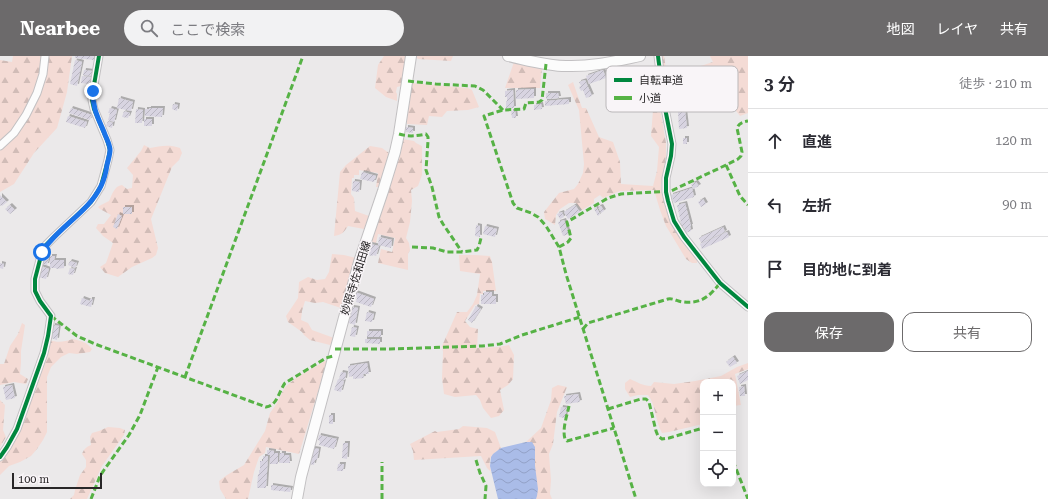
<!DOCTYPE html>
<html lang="ja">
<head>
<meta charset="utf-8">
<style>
  :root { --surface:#fff; --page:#f2f2f3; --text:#2b2b33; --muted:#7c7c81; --line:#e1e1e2; --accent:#6c6a6b }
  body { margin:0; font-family:"Roboto Serif","Noto Sans JP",serif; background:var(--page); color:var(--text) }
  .controls { position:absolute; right:12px; bottom:12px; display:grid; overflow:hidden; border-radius:8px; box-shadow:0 4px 16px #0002 }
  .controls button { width:36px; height:36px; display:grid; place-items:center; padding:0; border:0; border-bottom:1px solid var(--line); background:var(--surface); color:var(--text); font:20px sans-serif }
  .scale { position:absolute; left:12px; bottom:10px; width:90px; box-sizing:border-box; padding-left:4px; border:2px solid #282627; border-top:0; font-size:11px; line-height:14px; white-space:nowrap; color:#282627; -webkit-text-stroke:3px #f9f5f8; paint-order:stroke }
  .stop { position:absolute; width:12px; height:12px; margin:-9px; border:3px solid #1a73e8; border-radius:50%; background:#fff }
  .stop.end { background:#1a73e8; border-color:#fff; box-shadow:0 1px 4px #0008 }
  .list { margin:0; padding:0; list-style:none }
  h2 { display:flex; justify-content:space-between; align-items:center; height:52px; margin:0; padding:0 16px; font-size:17px }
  h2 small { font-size:13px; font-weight:400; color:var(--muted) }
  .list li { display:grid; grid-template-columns:26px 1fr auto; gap:12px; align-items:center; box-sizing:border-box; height:64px; padding:0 16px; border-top:1px solid var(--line) }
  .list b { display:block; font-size:15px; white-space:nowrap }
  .list em { font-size:13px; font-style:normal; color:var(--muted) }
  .actions { display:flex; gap:8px; padding:12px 16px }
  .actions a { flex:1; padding:9px 0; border:1px solid var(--accent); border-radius:12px; text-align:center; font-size:14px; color:var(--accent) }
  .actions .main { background:var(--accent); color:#fff }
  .icon { flex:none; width:22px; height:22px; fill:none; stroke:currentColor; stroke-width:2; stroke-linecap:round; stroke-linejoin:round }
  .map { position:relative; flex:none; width:748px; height:443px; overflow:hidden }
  header { display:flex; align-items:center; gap:24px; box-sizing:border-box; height:56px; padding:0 20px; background:var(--accent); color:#fff }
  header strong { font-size:19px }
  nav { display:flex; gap:22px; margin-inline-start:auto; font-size:14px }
  .search { width:280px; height:36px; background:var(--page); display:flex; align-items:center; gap:10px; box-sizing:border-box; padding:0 14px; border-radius:22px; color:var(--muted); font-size:15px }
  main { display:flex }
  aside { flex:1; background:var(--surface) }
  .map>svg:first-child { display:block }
  .forest { fill:url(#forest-firs) }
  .water { fill:url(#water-waves) }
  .building { fill:url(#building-hatch); filter:url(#shadow) }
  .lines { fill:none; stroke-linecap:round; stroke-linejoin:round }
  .minor-casing { stroke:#c2c0c2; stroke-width:9 }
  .secondary-casing { stroke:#c2c0c2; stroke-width:12 }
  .minor { stroke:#fcfcfc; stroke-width:7 }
  .secondary { stroke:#fcfcfc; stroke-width:10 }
  .quiet { stroke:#56b245; stroke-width:3; stroke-dasharray:6 3; stroke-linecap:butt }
  .cycleway-casing { stroke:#f9f5f8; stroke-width:6 }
  .cycleway { stroke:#00873e; stroke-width:4 }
  .route { stroke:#1a73e8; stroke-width:5 }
  .labels { text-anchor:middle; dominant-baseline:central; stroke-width:3; stroke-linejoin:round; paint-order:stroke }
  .street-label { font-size:11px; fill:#282627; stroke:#f9f5f8 }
  .key { fill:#f9f5f8; stroke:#bab7b9; stroke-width:1 }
  .key-label { font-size:11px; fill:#282627 }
</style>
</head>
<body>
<header>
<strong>Nearbee</strong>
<div class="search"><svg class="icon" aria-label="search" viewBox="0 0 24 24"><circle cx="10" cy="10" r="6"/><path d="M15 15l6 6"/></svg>ここで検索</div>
<nav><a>地図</a><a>レイヤ</a><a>共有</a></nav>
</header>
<main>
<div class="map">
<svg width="748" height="443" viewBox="0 0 748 443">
  <defs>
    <pattern id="forest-firs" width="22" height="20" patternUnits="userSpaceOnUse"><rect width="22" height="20" fill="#f4dbd5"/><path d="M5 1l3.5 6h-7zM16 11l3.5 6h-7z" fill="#d1bcb7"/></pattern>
    <pattern id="water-waves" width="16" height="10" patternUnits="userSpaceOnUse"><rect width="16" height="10" fill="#aabce8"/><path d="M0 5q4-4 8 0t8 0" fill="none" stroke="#92a1c7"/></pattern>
    <pattern id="building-hatch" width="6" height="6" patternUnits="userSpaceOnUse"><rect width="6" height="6" fill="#d8d4e1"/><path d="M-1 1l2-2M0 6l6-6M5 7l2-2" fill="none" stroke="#b9b6c1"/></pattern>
    <filter id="shadow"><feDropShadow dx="2" dy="-2" stdDeviation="0" flood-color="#0004"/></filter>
  </defs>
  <rect width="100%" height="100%" fill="#ebe9ea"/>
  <g class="forest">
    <polygon points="13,0 72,0 67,36 57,72 34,97 14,128 0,136 0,4 12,6"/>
    <polygon points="384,0 406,0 401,30 397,31 396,36 397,38 397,45 386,41 375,32 378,9"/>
    <polygon points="415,0 453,0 451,5 418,3"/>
    <polygon points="659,0 664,0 666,13 679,17 713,6 710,0 748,0 748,57 740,60 733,51 718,54 710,42 684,32 666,34"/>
    <polygon points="514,6 540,10 542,13 540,32 505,32"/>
    <polygon points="573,26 582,52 586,52 599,81 613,86 620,106 621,128 653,130 657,115 659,91 651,80 653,54 659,54 661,58 666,87 666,100 661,129 662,139 669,161 677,177 697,204 697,207 692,207 686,203 666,170 660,154 654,134 620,135 603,142 600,139 594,143 594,147 582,154 576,147 569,147 560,153 556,159 555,169 545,163 544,156 559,137 574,133 578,128 583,117 584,108 579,54 568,29"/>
    <polygon points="411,27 468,32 472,34 479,51 468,54 447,55 442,61 429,60 427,69 407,68 408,31"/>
    <polygon points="403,83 414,85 416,87 422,90 422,119 418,130 411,134 412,145 410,166 406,182 409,187 410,194 408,198 408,214 378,207 381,193 392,196 395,182 378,178 376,187 370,185"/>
    <path d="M144,89L150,92C160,90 169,88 180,92L182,97L179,104L172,111L151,163L158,192L156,199L152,202L132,211L118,221L105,217L100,211L106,207L113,187L103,180L96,172L98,168H104L111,159L100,153L98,151L101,149L109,145C112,139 114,130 122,129L127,133L132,132L133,119L127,112L141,95Z"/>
    <path d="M370,90L382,92L389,97L380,131H376L378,117L359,114V119H354V122H352L351,138L354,142L355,155L369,160L364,173L348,170C344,176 342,179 334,180L340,116L346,109Z"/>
    <polygon points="332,198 344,199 356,202 341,252 323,246 315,247 305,245 302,255 301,264 308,267 312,274 334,282 330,289 310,284 304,279 302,276 288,266 286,260 298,242 299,226 308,221 317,224 325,223 329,216"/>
    <polygon points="459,199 475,199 490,200 492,206 496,235 483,235 483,238 480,238 479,248 475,249 465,265 470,271 478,273 477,292 498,291 509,289 514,299 513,323 508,329 500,334 504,354 499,360 491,362 483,352 480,344 476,339 455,341 444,338 442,322 443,296 442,290 457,256 467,256 473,248 477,239 480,218 460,215"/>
    <polygon points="22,267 25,269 21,295 21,307 20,318 28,323 26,328 14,326 0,329 0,308 4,308 10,290 18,278"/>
    <path d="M73,283C81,285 87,286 92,293L90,296L77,298L69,297L61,301L51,311L47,321V376L43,384L37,393L31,400L20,406L9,410L0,419V405L7,395L49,284C59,287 63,286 73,283Z"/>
    <polygon points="325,305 327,306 299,398 266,391 265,397 259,401 254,416 248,443 226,443 220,433 219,425 227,419 244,409 265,375 270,357 277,347 285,331 296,322"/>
    <path d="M748,307V313L735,318L741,349L733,350V326H703V368L669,376L662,377C655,365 656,349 648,339H638L630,341L625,333V327L630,323C637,326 643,330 651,330L654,326L674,328L695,325L721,320L737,311Z"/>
    <path d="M558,329L567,331L557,356L553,388L549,398L551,424L550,438L552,443H536C539,434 536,423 535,414C534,406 535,398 535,391L526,386L541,372L551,344L552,332Z"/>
    <polygon points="0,344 5,349 3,374 6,381 0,391"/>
    <path d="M463,370L487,372L495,376L501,392C490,399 488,403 491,416L487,412L481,400L414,404L413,395L410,388L435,375L437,376L459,373Z"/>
    <path d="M108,371L120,372L125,374L124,379L102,410L87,443H70L74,439L75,434L80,419L86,411V404L82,398C84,393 86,391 91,389L90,381L92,377L99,375Z"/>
  </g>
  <polygon class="water" points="526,386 532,386 535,391 535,410 538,433 537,440 536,443 498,443 490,410 491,401 493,398 501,392"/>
  <g class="building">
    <polygon points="75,0 94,0 94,4 75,2"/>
    <polygon points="75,4 82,6 77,30 70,28"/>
    <polygon points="84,14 92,15 92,20 83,19"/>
    <polygon points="603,14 606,22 589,28 586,20"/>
    <polygon points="82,20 91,21 90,28 81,27"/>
    <polygon points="585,24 592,40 586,42 583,34 581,35 579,31 581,30 579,26"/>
    <polygon points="534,33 534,42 516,43 516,34"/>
    <polygon points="513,34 514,52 506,53 506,46 507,45 507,41 505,41 505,35"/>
    <polygon points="546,37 558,37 559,42 546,43"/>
    <polygon points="119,42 133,46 131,55 117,52"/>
    <polygon points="569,43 569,48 545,50 545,45"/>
    <polygon points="173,48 178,49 177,55 172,53"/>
    <polygon points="541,48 542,53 534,54 534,49"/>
    <polygon points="71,52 92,59 90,64 69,57"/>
    <polygon points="110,52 117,54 114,66 108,64 110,57 108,57"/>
    <polygon points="149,52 163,52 162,61 145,60 145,53 149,53"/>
    <polygon points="136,53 143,54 142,67 135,67"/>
    <polygon points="124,55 130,57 128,62 122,61"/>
    <polygon points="511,55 515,55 516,62 512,62"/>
    <polygon points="685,55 687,72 679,73 678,56"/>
    <polygon points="68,60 87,66 85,72 66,66"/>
    <rect x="144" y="63" width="8" height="7"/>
    <polygon points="108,65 113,67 112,72 106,70"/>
    <polygon points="406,71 413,72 413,77 406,76"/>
    <rect x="683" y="82" width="4" height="6"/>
    <polygon points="362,116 376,120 374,126 360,123"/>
    <polygon points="353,125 360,126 359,136 352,135"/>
    <polygon points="696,126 699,130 693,133 691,128"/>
    <polygon points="692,132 694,141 674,147 671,139"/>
    <polygon points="0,139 7,146 2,150 1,149 0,150"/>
    <polygon points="703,143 706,148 701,151 698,146"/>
    <polygon points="685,147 691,170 690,170 691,175 685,177 684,171 682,172 677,149"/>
    <polygon points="10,149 15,154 10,158 5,153"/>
    <polygon points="575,149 580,156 568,163 564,156"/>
    <polygon points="601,150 604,155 601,157 598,151"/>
    <rect x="123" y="151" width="9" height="7"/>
    <polygon points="596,151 600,158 598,160 594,153"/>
    <polygon points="562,156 564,161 560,163 557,158"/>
    <polygon points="118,158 122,160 117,173 113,171"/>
    <polygon points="564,164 569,178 563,180 558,166"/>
    <polygon points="476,169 480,170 480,181 475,180"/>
    <polygon points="485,170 497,173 495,181 483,178"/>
    <polygon points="723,171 725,176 701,187 699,182"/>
    <polygon points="727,176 729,181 702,193 700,188"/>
    <polygon points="379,181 392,184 391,192 378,189"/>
    <polygon points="370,188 379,190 376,200 373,199 373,200 367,199"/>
    <polygon points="50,200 55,200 54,204 64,204 64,212 56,213 56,212 50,212"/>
    <polygon points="43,201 49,202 47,209 41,208"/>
    <polygon points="70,205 77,207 75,212 68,209"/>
    <polygon points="0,207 4,208 3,213 0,212"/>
    <polygon points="41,210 49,213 46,223 38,221"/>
    <polygon points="70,212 75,213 73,219 68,218"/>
    <polygon points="355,236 374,243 371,251 356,246 357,242 354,240"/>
    <polygon points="484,236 492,236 492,240 496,240 496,248 481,248 481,239 484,239"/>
    <polygon points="82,242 90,245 90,243 93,243 91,251 80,248"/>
    <polygon points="476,250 481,253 472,267 468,264"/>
    <polygon points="352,251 358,252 355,269 349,267"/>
    <polygon points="367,256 374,258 372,266 365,265"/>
    <polygon points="53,269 59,270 57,284 51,282"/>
    <polygon points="352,271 357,272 355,281 350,280"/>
    <rect x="367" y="275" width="14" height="6"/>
    <polygon points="365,283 380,283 380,288 365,287"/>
    <polygon points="733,301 737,307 730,311 726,306"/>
    <polygon points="367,307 369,318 363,318 364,322 353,323 353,320 349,321 348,310"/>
    <polygon points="748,315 748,324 740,328 737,320"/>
    <polygon points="341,316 346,317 345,324 339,323"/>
    <polygon points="338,323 344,325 341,336 334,334"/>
    <polygon points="12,329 15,342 6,344 3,331"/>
    <polygon points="744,330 745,340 740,340 739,331"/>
    <polygon points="578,338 580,346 566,348 564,340"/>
    <polygon points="561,351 567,352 565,362 559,361"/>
    <rect x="329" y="359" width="4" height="9"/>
    <polygon points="319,379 337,383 334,393 319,389 320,385 318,384"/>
    <polygon points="343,387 348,387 347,403 342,402"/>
    <polygon points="313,392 319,393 317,404 315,404 314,409 309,408"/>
    <polygon points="267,394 274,395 274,397 278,397 278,408 270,408 270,399 267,399"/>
    <polygon points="280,397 284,397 284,399 289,399 290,407 279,407"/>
    <polygon points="263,400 268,400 266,432 257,432 258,418 259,418 259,414 260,414 260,405 263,405"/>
    <polygon points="338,408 344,408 343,415 337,415"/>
    <polygon points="271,429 291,432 290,436 271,434"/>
  </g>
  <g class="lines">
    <defs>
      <g id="minor">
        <polyline points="658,0 664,47 672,88 671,100 666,122 666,136 668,145 674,165 684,181 720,227 748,251"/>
        <polyline points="0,90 14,77 26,59 37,37 43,18 45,0"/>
        <polyline points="0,401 7,391 17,373 44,297 48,280 51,260 40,245 35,235 35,223 42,196 46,189 55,180 91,146 101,130 108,104 110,94 107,84 94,53 92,44 93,35 99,0"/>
      </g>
      <g id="secondary">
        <path d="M508,0C527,4 547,10 566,10C592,11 616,5 640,0"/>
        <polyline points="297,443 301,421 359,206 383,135 395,96 399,78 411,0"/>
      </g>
    </defs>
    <use href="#minor" class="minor-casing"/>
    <use href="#secondary" class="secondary-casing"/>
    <use href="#minor" class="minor"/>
    <use href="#secondary" class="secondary"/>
    <g class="quiet">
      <polyline points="546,8 542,44 539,46 526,47 524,53 503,54 484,60 513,147 517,152 531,157 538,161 546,170 559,191 566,218 636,443"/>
      <polyline points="408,25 436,28 475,30 483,34 503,54"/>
      <path d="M399,78C409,81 416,80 426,78L428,81V85L426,114L432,131L439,161L443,168L462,196"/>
      <polyline points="726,109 740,140 748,149"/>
      <polyline points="412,191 433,192 447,196 462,196 477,194 479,190 481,182"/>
      <path d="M559,191L568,186L571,182L567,166L608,142L621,138L671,135L726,109L738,103L741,100L742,96L737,72C739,67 743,66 748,65"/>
      <path d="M51,260L77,280L95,288L266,351C277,350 279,335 285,327L326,302L333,300"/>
      <path d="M583,273L588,267L668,243C674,242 678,246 684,246C701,248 710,240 720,227"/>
      <polyline points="335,293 390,293 482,290 500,288 522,279 580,261"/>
      <polyline points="185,321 303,0"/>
      <path d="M569,350C567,360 562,373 565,383L567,385L614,372"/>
      <polyline points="608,353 641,343 646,343 649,346 656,375 658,380 662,383 669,382 703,372"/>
      <polyline points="476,404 480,417 486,430 485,443"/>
      <polyline points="733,405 748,443"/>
      <polyline points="91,443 100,420 104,414 129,379 140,359 158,311"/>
      <polyline points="382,443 382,406"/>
    </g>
    <defs>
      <g id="cycleway">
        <polyline points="658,0 664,47 672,88 671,100 666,122 666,136 668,145 674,165 684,181 720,227 748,251"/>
        <polyline points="0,401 7,391 17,373 44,297 48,280 51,260 40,245 35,235 35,223 42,196 46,189 55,180 91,146 101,130 108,104 110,94 107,84 94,53 92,44 93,35 99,0"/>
      </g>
    </defs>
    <use href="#cycleway" class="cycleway-casing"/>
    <use href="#cycleway" class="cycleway"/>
  </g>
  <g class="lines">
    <path class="route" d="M42,196C58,171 88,157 101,130C104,124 106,116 107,109C108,104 110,99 110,94C110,88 106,82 104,76C98,62 92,51 93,35"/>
  </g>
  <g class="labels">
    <g class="street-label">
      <text transform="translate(356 222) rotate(-73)">妙照寺佐和田線</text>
    </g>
  </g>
  <rect x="606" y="10" width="132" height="46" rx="6" class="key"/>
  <rect x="614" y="22" width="18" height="4" fill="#00873e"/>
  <rect x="614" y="40" width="18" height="4" fill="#56b245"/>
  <g class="key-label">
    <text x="639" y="28">自転車道</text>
    <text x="639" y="46">小道</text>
  </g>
</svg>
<div class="controls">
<button>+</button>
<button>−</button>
<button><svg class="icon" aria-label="locate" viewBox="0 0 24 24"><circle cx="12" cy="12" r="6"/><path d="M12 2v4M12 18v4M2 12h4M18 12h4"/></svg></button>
</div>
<div class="scale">100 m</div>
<div class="stop" style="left:42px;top:196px"></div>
<div class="stop end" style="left:93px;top:35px"></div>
</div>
<aside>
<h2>3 分<small>徒歩 · 210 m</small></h2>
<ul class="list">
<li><svg class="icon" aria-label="ahead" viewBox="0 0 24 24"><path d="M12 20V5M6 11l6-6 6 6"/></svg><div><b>直進</b></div><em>120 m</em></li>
<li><svg class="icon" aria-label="left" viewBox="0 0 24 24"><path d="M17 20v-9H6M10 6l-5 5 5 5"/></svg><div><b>左折</b></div><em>90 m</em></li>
<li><svg class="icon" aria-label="arrive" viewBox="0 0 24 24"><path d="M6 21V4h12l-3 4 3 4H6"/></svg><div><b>目的地に到着</b></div></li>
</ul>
<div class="actions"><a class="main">保存</a><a>共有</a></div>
</aside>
</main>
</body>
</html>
